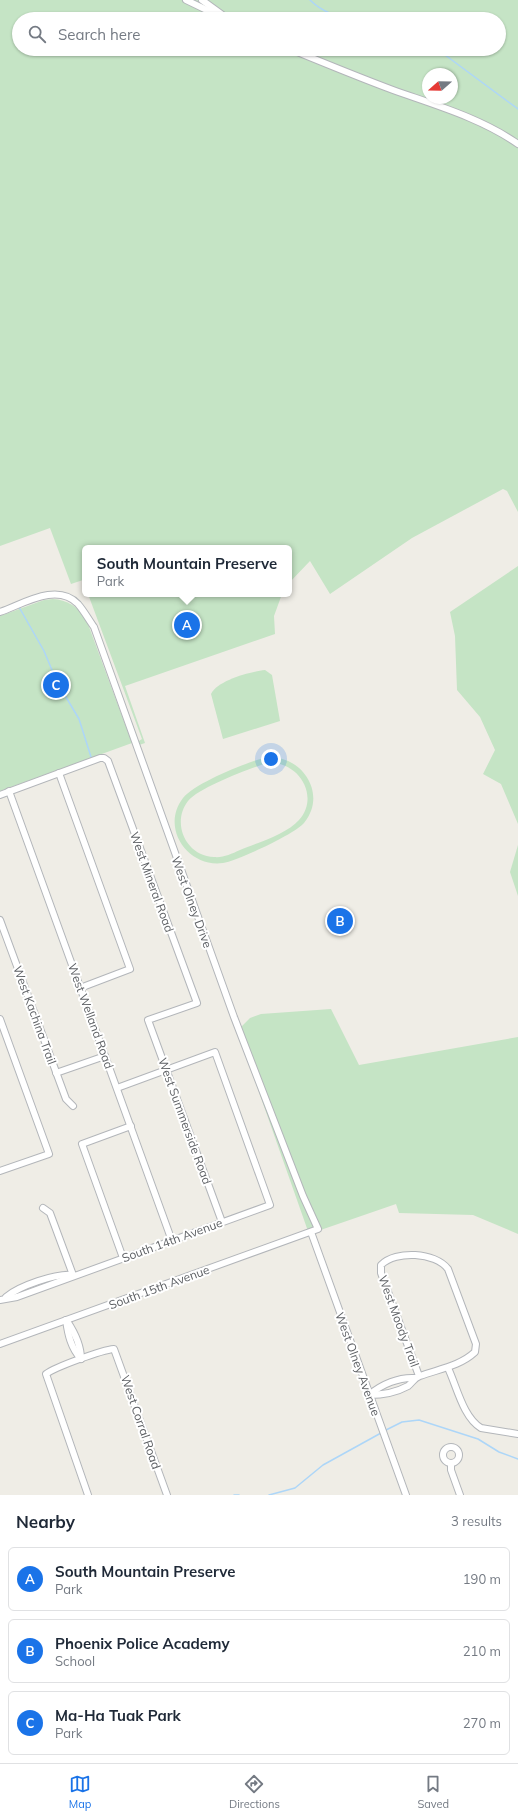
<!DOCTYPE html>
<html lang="en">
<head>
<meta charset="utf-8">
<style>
  :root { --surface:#fff; --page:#f2f2f3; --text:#1f2937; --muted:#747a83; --line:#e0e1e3; --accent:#1a73e8 }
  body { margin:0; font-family:Mulish,sans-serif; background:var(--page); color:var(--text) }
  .compass { position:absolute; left:422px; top:68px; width:36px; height:36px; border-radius:50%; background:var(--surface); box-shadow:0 1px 3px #0004; rotate:250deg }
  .you { position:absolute; left:271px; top:759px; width:14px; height:14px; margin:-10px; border:3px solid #fff; border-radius:50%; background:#1a73e8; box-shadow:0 0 0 6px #1a73e833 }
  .badge { display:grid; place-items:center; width:26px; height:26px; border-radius:50%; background:var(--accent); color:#fff; font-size:13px; font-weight:700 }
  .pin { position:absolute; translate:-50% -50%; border:2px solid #fff; box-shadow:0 1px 4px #0006 }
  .popup { position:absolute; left:82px; top:545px; width:210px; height:52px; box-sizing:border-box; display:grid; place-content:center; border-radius:6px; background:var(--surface); filter:drop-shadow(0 1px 3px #0005); font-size:13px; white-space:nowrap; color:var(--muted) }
  .popup b { font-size:15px; color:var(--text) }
  .popup::after { content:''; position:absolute; left:50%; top:100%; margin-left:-8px; border:8px solid transparent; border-top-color:var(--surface) }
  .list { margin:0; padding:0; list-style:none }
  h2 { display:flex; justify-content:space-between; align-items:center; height:52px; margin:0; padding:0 16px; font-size:17px }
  h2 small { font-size:13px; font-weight:400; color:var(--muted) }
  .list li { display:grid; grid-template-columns:26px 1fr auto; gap:12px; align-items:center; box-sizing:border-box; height:64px; margin:0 8px 8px; padding:0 8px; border:1px solid var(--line); border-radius:6px }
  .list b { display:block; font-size:15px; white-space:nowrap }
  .list p { margin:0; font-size:13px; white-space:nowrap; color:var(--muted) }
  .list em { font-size:13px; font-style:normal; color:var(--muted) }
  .icon { flex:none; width:22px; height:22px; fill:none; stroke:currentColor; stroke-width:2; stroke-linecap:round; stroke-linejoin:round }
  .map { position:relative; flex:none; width:518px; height:1495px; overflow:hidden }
  .search { position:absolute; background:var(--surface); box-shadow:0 1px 3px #0004; left:12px; right:12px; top:12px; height:44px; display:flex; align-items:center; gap:10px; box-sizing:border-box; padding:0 14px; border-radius:22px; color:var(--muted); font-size:15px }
  .sheet { height:268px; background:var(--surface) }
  nav { display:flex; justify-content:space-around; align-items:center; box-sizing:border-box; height:56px; border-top:1px solid var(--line); background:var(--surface); font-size:11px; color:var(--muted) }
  nav a { display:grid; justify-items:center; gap:2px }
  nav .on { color:var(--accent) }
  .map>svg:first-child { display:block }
  .green { fill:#c5e4c5; fill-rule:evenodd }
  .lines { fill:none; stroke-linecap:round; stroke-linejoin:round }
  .stream { stroke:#add6f8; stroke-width:1.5 }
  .minor-casing { stroke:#b3b6ba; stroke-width:8 }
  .minor { stroke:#fff; stroke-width:6 }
  .labels { text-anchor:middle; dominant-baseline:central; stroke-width:4; stroke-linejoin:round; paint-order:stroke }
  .street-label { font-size:12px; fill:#5e6165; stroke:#fff }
</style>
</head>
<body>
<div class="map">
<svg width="518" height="1495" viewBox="0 0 518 1495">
  <rect width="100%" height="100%" fill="#efede6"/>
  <g class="green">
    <path d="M0,0H518V512L507,491L503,489L412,538L330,594L310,561L289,583V548H85V585L83,580L71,584L50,528L0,546ZM19,19H499V49H19ZM428,74H452V98H428Z"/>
    <polygon points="518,566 518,824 501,784 483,774 495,750 480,717 457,690 455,636 450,612"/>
    <polygon points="88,594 282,594 274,616 275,634 125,686 145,743 139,745 241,1027 250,1018 261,1014 331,1009 359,1065 518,1037 518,1234 473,1215 399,1213 396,1204 309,1234 136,743 142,739"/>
    <path d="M53,599C67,600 76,606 85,616L132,743L0,791V616L44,600Z"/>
    <path d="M265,670L272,675L280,721L223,739L211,694C218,680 250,672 265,670Z"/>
    <path d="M267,757C302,755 328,794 304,823C295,834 237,861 223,863C188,868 160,828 183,798C195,783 247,762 267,757ZM267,763C297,760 321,795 299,820C287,834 257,843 240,850C231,854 223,858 214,857C186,856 171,823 188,801C200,787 249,769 267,763Z"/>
    <polygon points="518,845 518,896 510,872"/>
  </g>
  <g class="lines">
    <g class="stream">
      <path d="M310,0C321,11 337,17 353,19"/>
      <polyline points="437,49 518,109"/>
      <polyline points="19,607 44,651 57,682 79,719 92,760"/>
      <polyline points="384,1431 402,1422 419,1420 478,1439 499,1452 518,1459"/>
      <polyline points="234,1495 239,1495"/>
      <polyline points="269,1495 295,1488 323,1465 381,1433"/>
    </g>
    <defs>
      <g id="minor">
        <polyline points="186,0 215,14 221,15"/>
        <polyline points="202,0 228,19"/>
        <path d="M290,49C324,63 358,77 393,90C435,105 481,118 518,144"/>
        <path d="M0,612C23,604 57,582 78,604C84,611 89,620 94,627L234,1017L303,1196L318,1229L0,1344"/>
        <polyline points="59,773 130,969 80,988"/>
        <polyline points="9,791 172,1241"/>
        <polyline points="0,795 100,758 104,758 108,761 197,1003 148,1020 222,1222"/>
        <polyline points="0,920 66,1099 73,1106"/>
        <polyline points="0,1019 49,1154 0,1171"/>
        <polyline points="56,1073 105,1056"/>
        <polyline points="43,1208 50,1213 73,1275"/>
        <polyline points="311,1232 406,1495"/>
        <polyline points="123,1258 82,1144 131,1126"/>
        <path d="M6,1297C19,1286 56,1273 73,1275"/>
        <polyline points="0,1300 17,1297 270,1205 215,1052 117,1088"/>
        <path d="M66,1320C68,1335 71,1348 81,1359"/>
        <path d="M67,1321C75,1333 81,1345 81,1359"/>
        <path d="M448,1368C457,1387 463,1417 481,1428L518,1434"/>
        <path d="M369,1395C382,1395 397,1392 408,1386C412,1383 414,1378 420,1376C439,1369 460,1366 475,1352L476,1344L448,1269C435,1252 396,1250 381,1265V1273L419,1376"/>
        <path d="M369,1395C382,1384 399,1377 415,1378"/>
        <circle cx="451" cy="1455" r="8"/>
        <polyline points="451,1463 451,1470 460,1495"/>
        <path d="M88,1495L46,1374C55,1367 102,1350 114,1349L167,1495"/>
      </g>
    </defs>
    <use href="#minor" class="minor-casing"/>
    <use href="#minor" class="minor"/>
  </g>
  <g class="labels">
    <g class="street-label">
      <text transform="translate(152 882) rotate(70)">West Mineral Road</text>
      <text transform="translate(192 902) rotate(70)">West Olney Drive</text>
      <text transform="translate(35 1015) rotate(70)">West Kachina Trail</text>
      <text transform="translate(91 1016) rotate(70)">West Welland Road</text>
      <text transform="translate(185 1121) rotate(70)">West Summerside Road</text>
      <text transform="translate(172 1240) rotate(-20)">South 14th Avenue</text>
      <text transform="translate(159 1287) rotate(-20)">South 15th Avenue</text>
      <text transform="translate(399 1321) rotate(70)">West Moody Trail</text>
      <text transform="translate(358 1364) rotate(70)">West Olney Avenue</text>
      <text transform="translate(141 1422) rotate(71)">West Corral Road</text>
    </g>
  </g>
</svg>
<svg class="compass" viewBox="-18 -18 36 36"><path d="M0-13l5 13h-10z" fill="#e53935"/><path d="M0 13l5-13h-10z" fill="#747a83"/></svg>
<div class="you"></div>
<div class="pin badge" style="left:187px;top:625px">A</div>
<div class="popup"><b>South Mountain Preserve</b>Park</div>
<div class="pin badge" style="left:340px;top:921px">B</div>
<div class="pin badge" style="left:56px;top:685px">C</div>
<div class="search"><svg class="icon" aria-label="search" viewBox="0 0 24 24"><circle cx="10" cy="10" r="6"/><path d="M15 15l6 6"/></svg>Search here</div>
</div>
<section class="sheet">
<h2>Nearby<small>3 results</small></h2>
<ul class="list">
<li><span class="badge">A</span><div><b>South Mountain Preserve</b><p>Park</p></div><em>190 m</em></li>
<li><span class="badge">B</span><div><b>Phoenix Police Academy</b><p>School</p></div><em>210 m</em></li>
<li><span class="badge">C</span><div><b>Ma-Ha Tuak Park</b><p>Park</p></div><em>270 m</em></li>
</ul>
</section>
<nav>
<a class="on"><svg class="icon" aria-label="map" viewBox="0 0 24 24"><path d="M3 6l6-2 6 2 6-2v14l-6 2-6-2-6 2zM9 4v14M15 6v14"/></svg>Map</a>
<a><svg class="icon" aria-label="directions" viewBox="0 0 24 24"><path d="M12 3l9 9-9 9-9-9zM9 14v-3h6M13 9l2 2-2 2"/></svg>Directions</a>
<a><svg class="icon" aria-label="saved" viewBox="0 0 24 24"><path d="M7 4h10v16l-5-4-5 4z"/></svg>Saved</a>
</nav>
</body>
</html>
